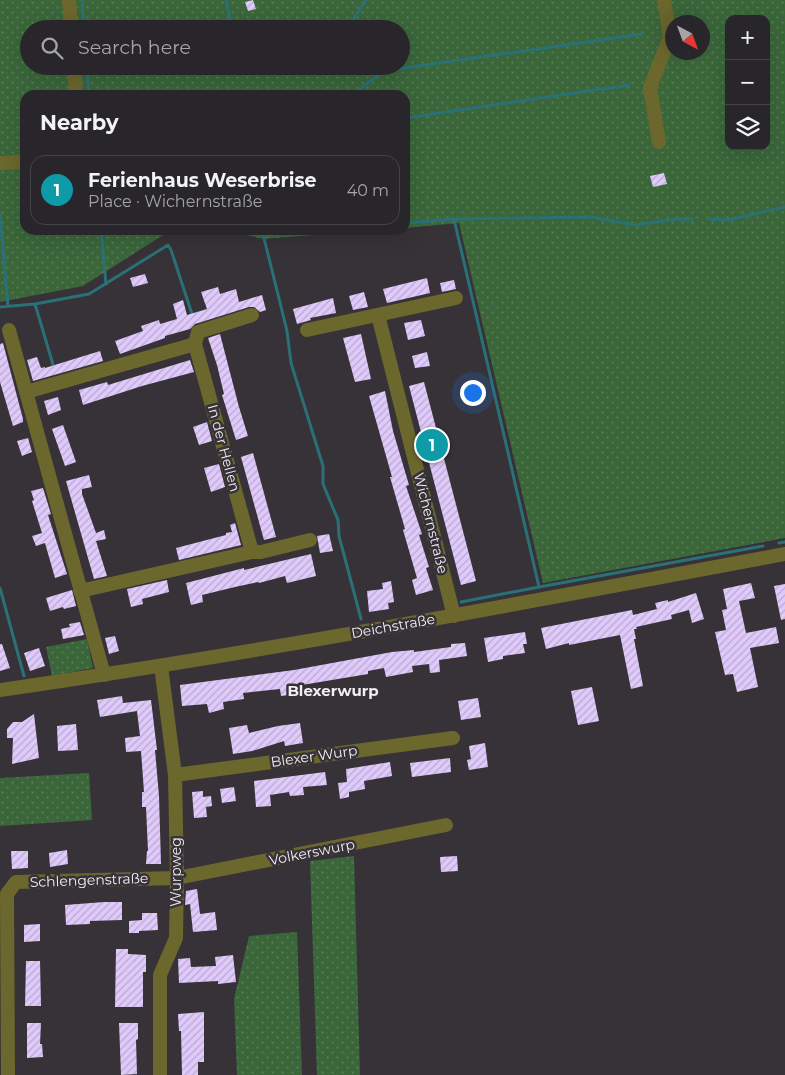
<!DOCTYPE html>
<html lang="en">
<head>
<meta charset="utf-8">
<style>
  :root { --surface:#28262a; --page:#343236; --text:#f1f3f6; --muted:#a5a5a8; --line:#444347; --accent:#99b5fd }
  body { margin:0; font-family:Montserrat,sans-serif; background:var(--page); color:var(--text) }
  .controls { position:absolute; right:15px; top:15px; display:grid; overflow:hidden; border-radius:10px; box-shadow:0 5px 20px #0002 }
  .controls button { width:45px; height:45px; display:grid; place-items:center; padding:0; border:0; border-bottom:1px solid var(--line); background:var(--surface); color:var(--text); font:25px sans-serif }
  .compass { position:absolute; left:665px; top:15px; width:45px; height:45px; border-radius:50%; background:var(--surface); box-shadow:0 5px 20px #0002; rotate:139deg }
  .you { position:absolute; left:472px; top:392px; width:18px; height:18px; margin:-12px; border:4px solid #fff; border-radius:50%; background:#1a73e8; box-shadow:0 0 0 8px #1a73e833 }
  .badge { display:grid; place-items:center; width:32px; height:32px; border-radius:50%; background:var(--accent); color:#fff; font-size:16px; font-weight:700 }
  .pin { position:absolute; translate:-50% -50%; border:2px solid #fff; box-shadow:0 1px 5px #0006 }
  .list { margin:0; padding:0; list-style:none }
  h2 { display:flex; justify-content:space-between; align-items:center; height:65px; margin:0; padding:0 20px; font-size:21px }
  h2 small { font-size:16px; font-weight:400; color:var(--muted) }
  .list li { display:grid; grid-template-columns:32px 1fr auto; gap:15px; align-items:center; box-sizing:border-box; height:70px; margin:0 10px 10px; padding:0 10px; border:1px solid var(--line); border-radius:15px }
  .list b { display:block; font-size:19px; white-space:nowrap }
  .list p { margin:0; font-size:16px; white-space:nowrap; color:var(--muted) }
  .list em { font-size:16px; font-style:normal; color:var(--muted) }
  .icon { flex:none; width:28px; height:28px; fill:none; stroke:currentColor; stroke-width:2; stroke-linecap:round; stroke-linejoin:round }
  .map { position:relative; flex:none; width:785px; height:1075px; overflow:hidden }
  .search { position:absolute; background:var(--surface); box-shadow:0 5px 20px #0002; left:20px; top:20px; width:390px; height:55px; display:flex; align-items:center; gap:12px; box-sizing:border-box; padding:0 18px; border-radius:28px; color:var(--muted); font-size:19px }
  .panel { position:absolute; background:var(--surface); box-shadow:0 5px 20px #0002; left:20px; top:90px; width:390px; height:145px; border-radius:15px }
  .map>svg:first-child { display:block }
  .grass { fill:url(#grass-dots); fill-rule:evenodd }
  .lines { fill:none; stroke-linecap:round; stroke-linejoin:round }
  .stream { stroke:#2a7177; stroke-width:3 }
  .building { fill:url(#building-hatch) }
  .minor { stroke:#6c672d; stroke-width:14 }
  .labels { text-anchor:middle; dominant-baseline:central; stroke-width:5; stroke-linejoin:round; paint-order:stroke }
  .street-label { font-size:14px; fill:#f1eef2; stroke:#363238 }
  .neighbourhood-label { font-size:15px; font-weight:bold; fill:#f1eef2; stroke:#363238 }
</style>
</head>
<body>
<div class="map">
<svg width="785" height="1075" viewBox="0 0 785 1075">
  <defs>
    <pattern id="grass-dots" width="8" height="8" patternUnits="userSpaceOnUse" patternTransform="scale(1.25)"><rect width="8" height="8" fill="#3a663a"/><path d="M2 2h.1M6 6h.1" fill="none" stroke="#577c57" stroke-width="1.8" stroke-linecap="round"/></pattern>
    <pattern id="building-hatch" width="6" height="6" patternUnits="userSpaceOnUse" patternTransform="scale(1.25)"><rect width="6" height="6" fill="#e0cafb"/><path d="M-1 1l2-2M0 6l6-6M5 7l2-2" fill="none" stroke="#baa9ce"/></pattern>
  </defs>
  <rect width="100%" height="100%" fill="#363238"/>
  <g class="grass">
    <path d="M0,0H785V538L543,583L459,223L405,228V95H25V230H171L83,286L0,302ZM729,19H766V146H729ZM672,22H702V52H672ZM29,29H401V66H29Z"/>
    <polygon points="227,230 376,230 263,239"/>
    <polygon points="87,639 93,668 52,676 46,647"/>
    <polygon points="89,773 92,820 0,826 0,778"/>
    <polygon points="354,856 360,1075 317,1075 310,861"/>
    <polygon points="297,932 302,1075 237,1075 234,999 249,936"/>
  </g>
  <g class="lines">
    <g class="stream">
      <polyline points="82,0 84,29"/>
      <polyline points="226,0 232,29"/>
      <polyline points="347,29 366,0"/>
      <polyline points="87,66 89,95"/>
      <polyline points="349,95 353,95 383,71 642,34"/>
      <polyline points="405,118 629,85"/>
      <polyline points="0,215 8,306"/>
      <polyline points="454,219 539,587 763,546"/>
      <polyline points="709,219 728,220 785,207"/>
      <polyline points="405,223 454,219 591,217 635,225 678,219 692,219"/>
      <polyline points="101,230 106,284"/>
      <polyline points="262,230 287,331 291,363 323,466 323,484 338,520 339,536 361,619"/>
      <polyline points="262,235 321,230"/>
      <polyline points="35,304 54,368"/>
      <polyline points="0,307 35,304 89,294 168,245 171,250 193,317"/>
      <polyline points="779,543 785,542"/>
      <polyline points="0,588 24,676"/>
      <polyline points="461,602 539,587"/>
    </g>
  </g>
  <g class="building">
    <polygon points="253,0 256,9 248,11 245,2"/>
    <polygon points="664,173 667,184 653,187 650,176"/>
    <polygon points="145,274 148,283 133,287 130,278"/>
    <polygon points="427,278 430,293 387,303 383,289"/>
    <polygon points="454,280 456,289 442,292 440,283"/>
    <polygon points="218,287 220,294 236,289 239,302 262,295 266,310 260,312 254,307 249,307 195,324 190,329 165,336 165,338 120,354 115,341 143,331 141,326 159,320 160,324 177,319 173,304 183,300 187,315 207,309 201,292"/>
    <polygon points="364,292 368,307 353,310 349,296"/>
    <polygon points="333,298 336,313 310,318 311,320 297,324 293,309"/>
    <polygon points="421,320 425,336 408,340 404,323"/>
    <polygon points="220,334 239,407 248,436 236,440 222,395 224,394 217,365 208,338"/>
    <polygon points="361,334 371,379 355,382 343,338"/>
    <polygon points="3,343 23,419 23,422 13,426 0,382 0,344"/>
    <polygon points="100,351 103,361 33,381 27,360 37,357 41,368 45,367 45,368"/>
    <polygon points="427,352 430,366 415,368 412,356"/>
    <polygon points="190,360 194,372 142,386 83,405 79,390 107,382 108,385"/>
    <polygon points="424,382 476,581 461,585 409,386"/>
    <polygon points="385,391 393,431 409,485 406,486 422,534 419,535 429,567 426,568 433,590 416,595 412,580 417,578 403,530 405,529 390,477 392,477 369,396"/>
    <polygon points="58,397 61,410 48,415 44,401"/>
    <polygon points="207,422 212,441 199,445 193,427"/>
    <polygon points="63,425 76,462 65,466 52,429"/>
    <polygon points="28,438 32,452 22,456 17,441"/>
    <polygon points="253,453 276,537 264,540 241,457"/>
    <polygon points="219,464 225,487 211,492 204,468"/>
    <polygon points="89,475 92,487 82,489 82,494 96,533 104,530 106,539 96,541 107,576 94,579 66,481"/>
    <polygon points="43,488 51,514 48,515 67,574 55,578 45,543 36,546 32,536 42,533 32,501 34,500 31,491"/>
    <polygon points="235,523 241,545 179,560 176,548 226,535 226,533 232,532 230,525"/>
    <polygon points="329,534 333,551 320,553 317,536"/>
    <polygon points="311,554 316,576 287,583 285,576 259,583 258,582 235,587 202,595 203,602 191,605 186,583 244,568 244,570"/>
    <polygon points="167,580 169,592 142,599 143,604 131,607 127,589"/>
    <polygon points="391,581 394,602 388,603 389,609 369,612 367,591 383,589 382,583"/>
    <polygon points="751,583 755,598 739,601 746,633 776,627 779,643 750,648 758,687 737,692 733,674 725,675 715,632 726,630 722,610 727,609 723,589"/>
    <polygon points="785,584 785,619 781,620 774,586"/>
    <polygon points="72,590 76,606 64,609 63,607 50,611 46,598"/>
    <polygon points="696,593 704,619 692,623 689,610 671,615 672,619 636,627 637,629 634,629 636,639 634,639 643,686 631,689 620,635 569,645 569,643 546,649 541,628 632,610 633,615 657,609 655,603 668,600 668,602"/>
    <polygon points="80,622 84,635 63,639 61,629 70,627 69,624"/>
    <polygon points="525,632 527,644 523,644 525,653 503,656 503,659 488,662 484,638"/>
    <polygon points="115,636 119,651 109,654 105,638"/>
    <polygon points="465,643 467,656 439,660 440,672 430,673 429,664 412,666 413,672 386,677 384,668 368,671 368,674 296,686 297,694 281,696 280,689 243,693 244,699 223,702 224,709 209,713 207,704 182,706 180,685 294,670 392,652 414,650 414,652 451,647 451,644"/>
    <polygon points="0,644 2,644 10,668 0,671"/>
    <polygon points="39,648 45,666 30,671 24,653"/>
    <polygon points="592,687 599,721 578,725 571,691"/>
    <polygon points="122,696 123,703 151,700 157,750 155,750 159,796 161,864 146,864 147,851 148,851 146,807 142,807 142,792 144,792 141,751 126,752 125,738 140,736 137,711 100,717 97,700"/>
    <polygon points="478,698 481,717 461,720 458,701"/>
    <polygon points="34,714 39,758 12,764 13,738 7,738 7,729 13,722 22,722"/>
    <polygon points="300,723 303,743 285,746 284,741 252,751 233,754 229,728 247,725 249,733 278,726"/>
    <polygon points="76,724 78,750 58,751 57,726"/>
    <polygon points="485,743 488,767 469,770 467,760 471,759 469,746"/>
    <polygon points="450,758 451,772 412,777 410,763"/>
    <polygon points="390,762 392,776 364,781 365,789 349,792 349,797 340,799 338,783 347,782 346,769"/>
    <polygon points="325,772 327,785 303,787 304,795 290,796 289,792 270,795 271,806 256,807 254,781"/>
    <polygon points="234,787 236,801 222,803 220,789"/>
    <polygon points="203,791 203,797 211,796 212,806 206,807 207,817 194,818 192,792"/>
    <polygon points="67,850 68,864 50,867 49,853"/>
    <polygon points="11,851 28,851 28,868 12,869"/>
    <polygon points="457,856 458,871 441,872 440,857"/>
    <polygon points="197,889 200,914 215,912 217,930 193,932 190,904 185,905 186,891"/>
    <polygon points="104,902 122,902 122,920 90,921 90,924 66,925 65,905"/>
    <polygon points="142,913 157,913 158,930 139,931 139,933 129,933 129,921 142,920"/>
    <polygon points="40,924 40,941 24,942 24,925"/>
    <polygon points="116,949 128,949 128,954 146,955 146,972 143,972 143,1007 115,1007"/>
    <polygon points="233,955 236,982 218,984 218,981 179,983 178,959 190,958 191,967 216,966 215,957"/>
    <polygon points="26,961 40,961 41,1006 25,1006"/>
    <polygon points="204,1012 204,1062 198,1062 198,1075 182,1075 181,1031 179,1031 178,1014"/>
    <polygon points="27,1023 41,1023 40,1044 42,1044 43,1057 27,1058"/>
    <polygon points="119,1023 138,1023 138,1039 136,1040 137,1074 121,1075"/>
  </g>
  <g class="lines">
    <g class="minor">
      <polyline points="69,0 71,29"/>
      <polyline points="74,66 76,95"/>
      <polyline points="659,142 650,88 670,36 664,0"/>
      <polyline points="1,163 25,162"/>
      <polyline points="378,315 454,616"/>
      <polyline points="9,330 104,675"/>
      <polyline points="307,330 456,298"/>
      <polyline points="195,344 252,552"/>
      <polyline points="26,392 195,344 198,332 252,315"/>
      <polyline points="80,591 252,552 261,552 310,540"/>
      <path d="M0,690C263,652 524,603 785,554"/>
      <polyline points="175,775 453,738"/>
      <polyline points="8,1075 7,894 16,882 177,878 446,825"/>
      <polyline points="160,1075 160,975 176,938 177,878 175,775 161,666"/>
    </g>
  </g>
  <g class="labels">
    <g class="street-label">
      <text transform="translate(224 448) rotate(75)">In der Hellen</text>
      <text transform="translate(431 523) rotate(76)">Wichernstraße</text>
      <text transform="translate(393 626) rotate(-10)">Deichstraße</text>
      <text transform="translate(314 756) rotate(-8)">Blexer Wurp</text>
      <text transform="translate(312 852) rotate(-11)">Volkerswurp</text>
      <text transform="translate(176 872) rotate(-90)">Wurpweg</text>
      <text transform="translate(89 880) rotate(-2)">Schlengenstraße</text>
    </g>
    <g class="neighbourhood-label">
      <text x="333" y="690">Blexerwurp</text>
    </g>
  </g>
</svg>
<div class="controls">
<button>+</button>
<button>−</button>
<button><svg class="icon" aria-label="layers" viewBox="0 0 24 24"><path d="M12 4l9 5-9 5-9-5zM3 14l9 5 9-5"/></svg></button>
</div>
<svg class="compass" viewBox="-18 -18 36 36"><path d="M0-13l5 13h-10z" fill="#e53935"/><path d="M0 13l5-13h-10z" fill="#a5a5a8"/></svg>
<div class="you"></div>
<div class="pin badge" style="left:432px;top:445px;background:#0f9aa8">1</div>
<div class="search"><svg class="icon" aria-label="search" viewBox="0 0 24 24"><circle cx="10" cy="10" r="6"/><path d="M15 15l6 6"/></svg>Search here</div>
<section class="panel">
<h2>Nearby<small></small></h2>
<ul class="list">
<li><span class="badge" style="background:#0f9aa8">1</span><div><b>Ferienhaus Weserbrise</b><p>Place · Wichernstraße</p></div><em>40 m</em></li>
</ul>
</section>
</div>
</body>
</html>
